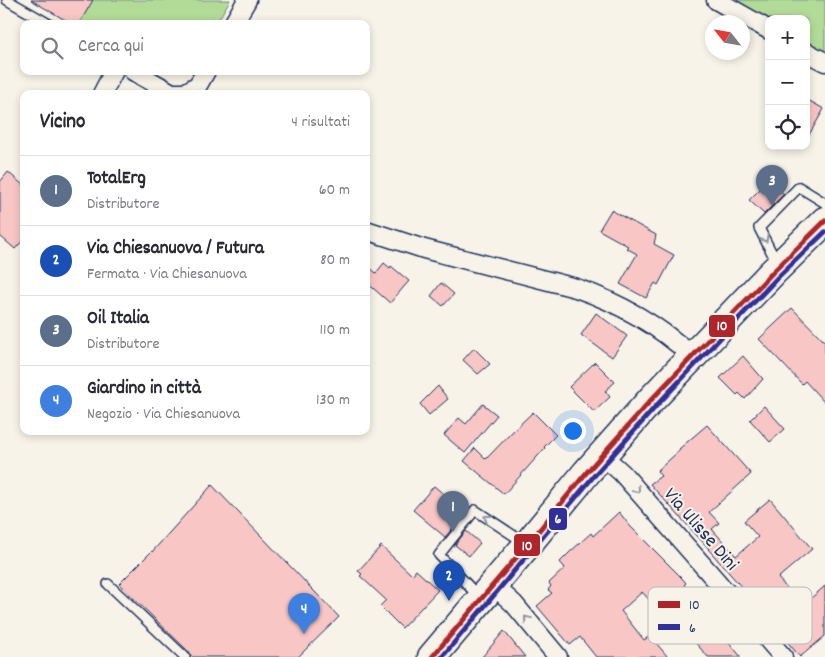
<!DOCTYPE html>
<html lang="it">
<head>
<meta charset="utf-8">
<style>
  :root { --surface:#fff; --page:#f2f2f3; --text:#2b2b33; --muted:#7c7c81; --line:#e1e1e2; --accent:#1a73e8 }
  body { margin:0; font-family:Dekko,sans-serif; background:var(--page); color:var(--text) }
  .controls { position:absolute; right:15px; top:15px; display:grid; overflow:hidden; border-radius:10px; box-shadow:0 2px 8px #0003 }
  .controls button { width:45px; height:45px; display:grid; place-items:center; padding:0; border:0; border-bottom:1px solid var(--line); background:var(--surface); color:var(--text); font:25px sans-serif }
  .compass { position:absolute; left:705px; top:15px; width:45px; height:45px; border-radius:50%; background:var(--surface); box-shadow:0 2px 8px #0003; rotate:301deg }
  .you { position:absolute; left:572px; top:430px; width:18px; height:18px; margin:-12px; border:4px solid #fff; border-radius:50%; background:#1a73e8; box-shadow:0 0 0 8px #1a73e833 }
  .badge { display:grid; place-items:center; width:32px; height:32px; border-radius:50%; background:var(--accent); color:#fff; font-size:16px; font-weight:700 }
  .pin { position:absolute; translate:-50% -41px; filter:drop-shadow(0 1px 2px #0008) }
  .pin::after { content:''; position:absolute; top:26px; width:18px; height:15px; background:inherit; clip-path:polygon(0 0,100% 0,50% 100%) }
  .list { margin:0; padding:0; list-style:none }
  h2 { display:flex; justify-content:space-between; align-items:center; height:65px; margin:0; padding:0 20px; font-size:21px }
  h2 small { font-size:16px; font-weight:400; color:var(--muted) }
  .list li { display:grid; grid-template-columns:32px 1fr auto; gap:15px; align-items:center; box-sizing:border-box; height:70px; padding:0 20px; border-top:1px solid var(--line) }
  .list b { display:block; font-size:19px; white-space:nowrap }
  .list p { margin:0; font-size:16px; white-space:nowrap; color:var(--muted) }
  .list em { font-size:16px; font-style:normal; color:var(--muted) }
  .icon { flex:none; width:28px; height:28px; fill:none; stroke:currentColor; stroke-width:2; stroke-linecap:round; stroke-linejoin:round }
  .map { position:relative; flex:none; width:825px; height:657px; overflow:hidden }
  .search { position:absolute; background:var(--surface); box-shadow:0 2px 8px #0003; left:20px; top:20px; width:350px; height:55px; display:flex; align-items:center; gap:12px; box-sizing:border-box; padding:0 18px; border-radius:10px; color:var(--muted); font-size:19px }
  .panel { position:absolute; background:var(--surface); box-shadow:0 2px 8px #0003; left:20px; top:90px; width:350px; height:345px; border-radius:10px }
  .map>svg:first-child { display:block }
  .green { fill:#b3db98; stroke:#67857b }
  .building { fill:#f8c7c5; stroke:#1b2f5e }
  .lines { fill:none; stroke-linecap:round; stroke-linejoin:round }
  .service-casing { stroke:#1b2f5e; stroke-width:12 }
  .minor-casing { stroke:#1b2f5e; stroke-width:21 }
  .primary-casing { stroke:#1b2f5e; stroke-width:31 }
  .service { stroke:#f7f3e8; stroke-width:9 }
  .minor { stroke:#f7f3e8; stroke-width:18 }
  .primary { stroke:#f7f3e8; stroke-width:28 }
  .bus-1-casing { stroke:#f7f3e8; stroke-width:9 }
  .bus-2-casing { stroke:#f7f3e8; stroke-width:9 }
  .bus-1 { stroke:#ae262b; stroke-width:5 }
  .bus-2 { stroke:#312f9a; stroke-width:5 }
  .oneway { stroke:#8991a3 }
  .labels { text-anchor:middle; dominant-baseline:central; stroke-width:4; stroke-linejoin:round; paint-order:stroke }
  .street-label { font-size:20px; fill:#1b2f5e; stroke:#f7f3e8 }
  .key { fill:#f7f3e8; stroke:#b5b8bf; stroke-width:1 }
  .key-label { font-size:14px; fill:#1b2f5e }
  .line-badge { stroke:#f7f3e8; stroke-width:2 }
  .badge-label { font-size:14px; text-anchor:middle; font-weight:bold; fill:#fff }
</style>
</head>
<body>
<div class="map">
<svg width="825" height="657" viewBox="0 0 825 657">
  <rect width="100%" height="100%" fill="#f7f3e8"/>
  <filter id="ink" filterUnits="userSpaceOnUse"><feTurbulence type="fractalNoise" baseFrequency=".02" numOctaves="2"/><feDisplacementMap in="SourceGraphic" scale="10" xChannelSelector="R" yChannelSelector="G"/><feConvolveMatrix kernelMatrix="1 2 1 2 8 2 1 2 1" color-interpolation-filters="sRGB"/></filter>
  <g filter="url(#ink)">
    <g class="green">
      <polygon points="39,0 230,0 216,24 80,24"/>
      <polygon points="736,0 825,0 825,52 806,41 806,19 769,19"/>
    </g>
    <g class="building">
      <polygon points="31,0 93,0 79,24 72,24"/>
      <polygon points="806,99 824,109 806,140"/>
      <polygon points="8,172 24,186 24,239 15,249 0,236 0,182"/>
      <polygon points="769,180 784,194 764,214 749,200"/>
      <polygon points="611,210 656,235 654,244 674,255 658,285 655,283 646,298 620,284 637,254 626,248 628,246 599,230"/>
      <polygon points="384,263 390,268 391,266 409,281 390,303 366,282 366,264 376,273"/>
      <polygon points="441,283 454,294 443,306 431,296"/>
      <polygon points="792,308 825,342 825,403 805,381 802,384 759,339"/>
      <polygon points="596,313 627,336 612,357 581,335"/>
      <polygon points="474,348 490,364 478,374 463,360"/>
      <polygon points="743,356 763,379 745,399 739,393 737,395 720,378"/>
      <polygon points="595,362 615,382 605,391 610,397 594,412 569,387"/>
      <polygon points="438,386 448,399 429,415 420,404"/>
      <polygon points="483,404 497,415 465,453 444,435 459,418 466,424"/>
      <polygon points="764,406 785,429 770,442 750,420"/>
      <polygon points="533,412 556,435 544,447 545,448 504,494 464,461 475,448 486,459 514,430"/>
      <polygon points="707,425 751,474 709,512 719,523 712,529 736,556 758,537 744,521 770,499 812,549 778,578 802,606 825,586 825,636 800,657 760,609 760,608 708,549 709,549 650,484 661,476 657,471 680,450 679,449"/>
      <polygon points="212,485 339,617 298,657 192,657 189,652 119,584 152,551 152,552"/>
      <polygon points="434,486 452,501 443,511 457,523 445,537 413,510"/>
      <polygon points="619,512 630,526 681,577 686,583 684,585 722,628 719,630 741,657 708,657 684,630 689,626 666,600 657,608 642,592 621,611 644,640 650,636 668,657 596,657 580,637 570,645 537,606 552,593 548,590 551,586 549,583 565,568 560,562 570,552 591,533 593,536"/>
      <polygon points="466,531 480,543 469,556 455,545"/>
      <polygon points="381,546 412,575 416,570 438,590 402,628 380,606 386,600 360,576 362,574 358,571"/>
      <polygon points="504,631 525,657 482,657"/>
    </g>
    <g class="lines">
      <defs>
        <g id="service">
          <polyline points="7,0 49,24"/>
          <polyline points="777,263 759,228 799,187 825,203"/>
          <polyline points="108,584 185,657"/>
          <polyline points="480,598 439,555 475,510 525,543"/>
        </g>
        <g id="minor">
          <polyline points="716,0 769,30"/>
          <polyline points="233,24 247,0"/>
          <polyline points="806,52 825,62"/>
          <polyline points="133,71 172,93 185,93 198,85 206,71"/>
          <polyline points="102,94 114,71"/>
          <path d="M366,230L424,249L576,288C620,303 658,325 692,356"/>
          <polyline points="602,455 622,473 783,657"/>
          <polyline points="493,585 514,604 558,657"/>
        </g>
        <polyline id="primary" points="432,657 527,545 587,472 651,400 773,272 825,221"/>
      </defs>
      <use href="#service" class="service-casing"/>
      <use href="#minor" class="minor-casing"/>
      <use href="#primary" class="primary-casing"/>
      <use href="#service" class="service"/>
      <use href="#minor" class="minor"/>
      <use href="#primary" class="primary"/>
      <defs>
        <polyline id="bus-1" points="432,657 527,545 587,472 651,400 773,272 825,221"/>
        <polyline id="bus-2" points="442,657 593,477 657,405 778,277 825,232"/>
      </defs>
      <use href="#bus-1" class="bus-1-casing"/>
      <use href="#bus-2" class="bus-2-casing"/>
      <use href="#bus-1" class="bus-1"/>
      <use href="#bus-2" class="bus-2"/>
    </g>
    <defs><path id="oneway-chevron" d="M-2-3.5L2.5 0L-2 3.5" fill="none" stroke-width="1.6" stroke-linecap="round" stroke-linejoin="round" transform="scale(1.25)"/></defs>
    <g class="oneway">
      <use href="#oneway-chevron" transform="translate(765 239) rotate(62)"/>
      <use href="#oneway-chevron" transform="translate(637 490) rotate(49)"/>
      <use href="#oneway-chevron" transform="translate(487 518) rotate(-147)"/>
      <use href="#oneway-chevron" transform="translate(527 619) rotate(-130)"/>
    </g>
  </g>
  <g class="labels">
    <g class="street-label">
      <text transform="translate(700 530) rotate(49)">Via Ulisse Dini</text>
    </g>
  </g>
  <rect x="648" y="587" width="164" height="57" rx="8" class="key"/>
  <rect x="658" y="601" width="22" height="7" fill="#ae262b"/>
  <rect x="658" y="624" width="22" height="6" fill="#312f9a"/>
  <g class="key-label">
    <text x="689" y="609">10</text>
    <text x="689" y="632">6</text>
  </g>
  <g class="line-badge">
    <rect x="708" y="314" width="28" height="24" rx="5" fill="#ae262b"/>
    <rect x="548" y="507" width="20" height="24" rx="5" fill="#312f9a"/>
    <rect x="513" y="533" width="28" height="24" rx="5" fill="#ae262b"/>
  </g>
  <g class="badge-label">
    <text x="722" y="330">10</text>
    <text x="558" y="523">6</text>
    <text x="527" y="550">10</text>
  </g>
</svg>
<div class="controls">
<button>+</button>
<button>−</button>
<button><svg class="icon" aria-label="locate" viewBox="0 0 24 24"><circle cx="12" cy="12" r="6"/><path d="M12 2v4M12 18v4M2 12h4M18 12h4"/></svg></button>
</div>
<svg class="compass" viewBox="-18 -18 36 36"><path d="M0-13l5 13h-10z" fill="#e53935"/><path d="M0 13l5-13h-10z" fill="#7c7c81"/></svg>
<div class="you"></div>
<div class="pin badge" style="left:453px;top:532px;background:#5c6f8a">1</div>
<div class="pin badge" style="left:449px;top:601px;background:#1a4fb4">2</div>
<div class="pin badge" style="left:772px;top:206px;background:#5c6f8a">3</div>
<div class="pin badge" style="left:304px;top:634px;background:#3f7fe0">4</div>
<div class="search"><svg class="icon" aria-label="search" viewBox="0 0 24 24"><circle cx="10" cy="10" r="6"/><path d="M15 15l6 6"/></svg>Cerca qui</div>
<section class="panel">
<h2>Vicino<small>4 risultati</small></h2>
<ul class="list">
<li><span class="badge" style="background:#5c6f8a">1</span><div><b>TotalErg</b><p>Distributore</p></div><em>60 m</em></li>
<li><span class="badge" style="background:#1a4fb4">2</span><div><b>Via Chiesanuova / Futura</b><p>Fermata · Via Chiesanuova</p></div><em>80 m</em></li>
<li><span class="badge" style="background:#5c6f8a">3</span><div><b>Oil Italia</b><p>Distributore</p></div><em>110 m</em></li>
<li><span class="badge" style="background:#3f7fe0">4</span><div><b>Giardino in città</b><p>Negozio · Via Chiesanuova</p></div><em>130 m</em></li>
</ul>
</section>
</div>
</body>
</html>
